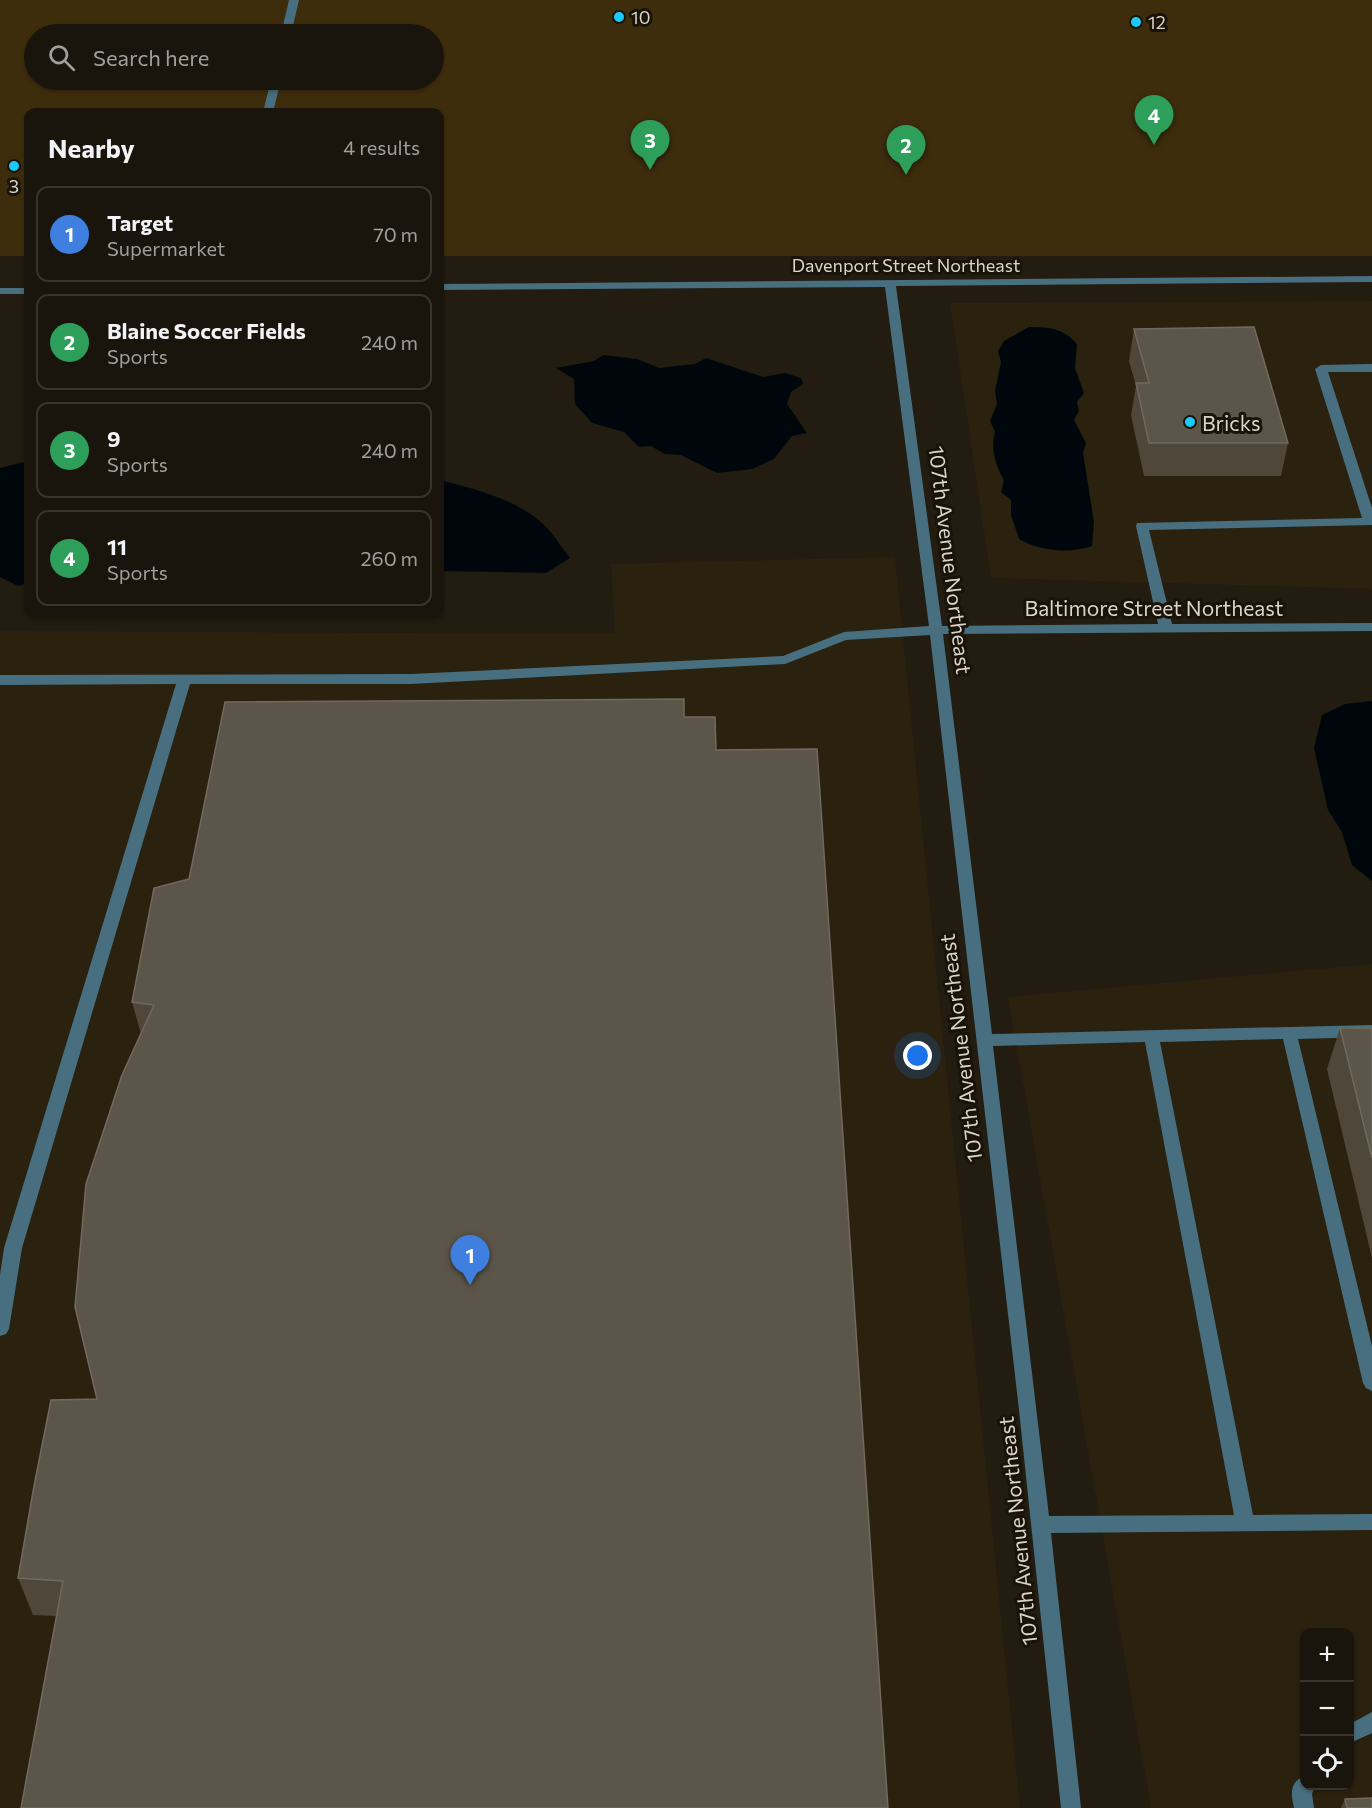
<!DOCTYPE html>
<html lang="en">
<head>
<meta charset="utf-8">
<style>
  :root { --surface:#1a150c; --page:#231e15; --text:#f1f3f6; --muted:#9f9f9d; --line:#38342d; --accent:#1a73e8 }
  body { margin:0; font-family:Commissioner,sans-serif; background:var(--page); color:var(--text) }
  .controls { position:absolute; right:18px; bottom:18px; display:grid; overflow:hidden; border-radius:12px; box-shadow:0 2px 4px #0004 }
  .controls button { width:54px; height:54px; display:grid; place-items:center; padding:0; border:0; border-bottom:2px solid var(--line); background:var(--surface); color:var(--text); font:30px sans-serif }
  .you { position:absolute; left:918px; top:1056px; width:21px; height:21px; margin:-15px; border:4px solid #fff; border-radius:50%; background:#1a73e8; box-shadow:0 0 0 9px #1a73e833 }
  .badge { display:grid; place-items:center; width:39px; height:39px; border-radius:50%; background:var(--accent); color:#fff; font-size:20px; font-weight:700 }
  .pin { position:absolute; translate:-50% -50px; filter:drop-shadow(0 2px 3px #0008) }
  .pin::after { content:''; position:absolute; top:32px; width:21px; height:18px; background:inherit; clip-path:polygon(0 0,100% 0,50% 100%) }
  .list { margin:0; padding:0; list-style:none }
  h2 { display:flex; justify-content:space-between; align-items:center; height:78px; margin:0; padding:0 24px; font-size:26px }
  h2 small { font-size:20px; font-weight:400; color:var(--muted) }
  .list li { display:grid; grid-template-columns:39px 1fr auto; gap:18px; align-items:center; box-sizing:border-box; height:96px; margin:0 12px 12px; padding:0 12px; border:2px solid var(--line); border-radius:12px }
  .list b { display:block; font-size:22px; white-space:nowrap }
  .list p { margin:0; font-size:20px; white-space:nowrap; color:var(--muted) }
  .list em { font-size:20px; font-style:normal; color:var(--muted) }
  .icon { flex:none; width:33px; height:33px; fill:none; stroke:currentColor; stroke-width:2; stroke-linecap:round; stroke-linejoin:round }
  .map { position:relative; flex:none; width:1372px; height:1808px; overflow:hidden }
  .search { position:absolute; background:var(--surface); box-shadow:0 2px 4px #0004; left:24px; top:24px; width:420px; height:66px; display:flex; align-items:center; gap:15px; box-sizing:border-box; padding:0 21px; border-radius:33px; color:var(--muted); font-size:22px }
  .panel { position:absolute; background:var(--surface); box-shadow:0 2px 4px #0004; left:24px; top:108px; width:420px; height:510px; border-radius:12px }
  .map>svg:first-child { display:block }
  .built { fill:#2b210f; fill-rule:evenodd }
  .green { fill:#3e2d0d; fill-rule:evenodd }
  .water { fill:#00070c }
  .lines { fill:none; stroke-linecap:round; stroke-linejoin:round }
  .minor { fill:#486f7f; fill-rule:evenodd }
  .wall { fill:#4e473a }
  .building { fill:#5c564a; stroke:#706a5e; stroke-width:1.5 }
  .poi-dot { fill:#1acafc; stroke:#1a1308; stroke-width:2 }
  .labels { text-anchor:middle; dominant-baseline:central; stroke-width:6; stroke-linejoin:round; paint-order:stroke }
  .far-poi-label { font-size:18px; fill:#d9d4cd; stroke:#1a1308; text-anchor:start }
  .far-street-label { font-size:18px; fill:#d9d4cd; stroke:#1a1308 }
  .poi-label { font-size:21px; fill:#d9d4cd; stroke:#1a1308; text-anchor:start }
  .street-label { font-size:21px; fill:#d9d4cd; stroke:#1a1308 }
</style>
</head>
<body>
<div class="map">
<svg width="1372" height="1808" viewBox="0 0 1372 1808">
  <rect width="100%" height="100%" fill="#231c10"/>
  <g class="built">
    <polygon points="1372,301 1372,589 991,578 950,303"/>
    <polygon points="895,557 1020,1808 0,1808 0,631 615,634 611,564"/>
    <path d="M1372,964V1808H1151L1008,997ZM1304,1632H1350V1786H1304Z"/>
  </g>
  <path class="green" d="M0,0H1372V256H440V112H28V256H0ZM34,34H434V80H34Z"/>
  <g class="water">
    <path d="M1029,327C1050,327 1063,328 1077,344L1075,368L1084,393L1077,402L1079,411L1074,420L1086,443L1083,453L1094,522L1092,546C1069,554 1040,551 1019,539L1011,515V500L1001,492L1004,480C996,467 990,447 995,432L990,421L997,404L995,391L1001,362L998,351L1004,341Z"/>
    <polygon points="603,355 637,359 659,368 695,364 706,358 763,377 785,373 801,378 803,384 791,392 787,404 807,433 792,436 774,459 752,469 717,473 681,455 665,454 651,446 639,447 624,432 592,423 575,404 574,379 556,368 594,361"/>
    <polygon points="28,461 28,583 18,586 0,577 0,468"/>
    <path d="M440,480C478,490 522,500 550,531C557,540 563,549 570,558L546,573L440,571Z"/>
    <polygon points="1372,701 1372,881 1352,865 1342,832 1328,810 1314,748 1322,715 1345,704"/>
  </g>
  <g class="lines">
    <g class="minor">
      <polygon points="289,0 299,0 291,34 281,34"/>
      <polygon points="271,80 281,80 273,112 263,112"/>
      <path d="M1372,276V282L896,286L942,626L1158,624L1136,526L1137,523L1362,518L1315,369L1321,365L1372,364V372H1328L1372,508V525L1149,530L1172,624L1372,623V631L943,634L992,1034L1372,1025V1037L1298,1039L1372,1346V1391L1366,1388L1363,1383L1283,1039L1160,1042L1253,1515L1372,1514V1530L1051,1533L1081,1808H1061L1019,1410L930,635L846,640L785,664L411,684H190L22,1248L9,1329L6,1334L0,1336V1275L4,1248L176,684L0,685V675L411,674L783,656L844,632L929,626L885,287L440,290V284ZM1145,1042L1234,1515L1049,1516L993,1046Z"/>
      <rect x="0" y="288" width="28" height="6"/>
      <polygon points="1372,1712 1372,1733 1350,1743 1350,1724"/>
      <path d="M1304,1776V1786H1315L1312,1794L1314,1808H1294C1291,1794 1289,1783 1304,1776Z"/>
    </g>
  </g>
  <g class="wall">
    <polygon points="1134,329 1288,443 1281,476 1144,476 1131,415 1136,386 1129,361"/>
    <polygon points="684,699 684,717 715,717 716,750 817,749 888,1808 21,1808 57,1616 33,1615 18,1578 34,1486 51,1400 97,1399 75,1307 86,1184 122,1075 141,1034 132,1002 154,888 189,879 225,702"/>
    <polygon points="1340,1028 1372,1028 1372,1258 1327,1069"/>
    <polygon points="1345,1799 1372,1808 1341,1808"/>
  </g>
  <g class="building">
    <polygon points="1254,327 1288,443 1149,443 1136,383 1149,383 1134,329"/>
    <polygon points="684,699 684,717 715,717 716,750 817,749 888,1808 21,1808 63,1581 18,1578 34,1486 51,1400 97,1399 75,1307 86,1184 122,1075 154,1005 132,1002 154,888 189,879 225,702"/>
    <polygon points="1340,1028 1372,1028 1372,1158"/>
    <polygon points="1372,1798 1372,1808 1347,1808 1345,1799"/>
  </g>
  <g class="poi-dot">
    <circle cx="619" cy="17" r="6"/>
    <circle cx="1136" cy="22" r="6"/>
    <circle cx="14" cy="166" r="6"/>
    <circle cx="1190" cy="422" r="6"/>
  </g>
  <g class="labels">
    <g class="far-poi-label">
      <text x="631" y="17">10</text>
      <text x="1148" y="22">12</text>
      <text x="14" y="186" text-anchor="middle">3</text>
    </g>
    <g class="far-street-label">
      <text x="906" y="265">Davenport Street Northeast</text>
    </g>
    <g class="poi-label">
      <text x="1202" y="422">Bricks</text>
    </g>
    <g class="street-label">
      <text transform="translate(951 560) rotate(83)">107th Avenue Northeast</text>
      <text x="1154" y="607">Baltimore Street Northeast</text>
      <text transform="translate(960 1048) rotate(-97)">107th Avenue Northeast</text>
      <text transform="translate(1017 1531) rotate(-96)">107th Avenue Northeast</text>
    </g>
  </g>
</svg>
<div class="controls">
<button>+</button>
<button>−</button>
<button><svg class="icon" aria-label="locate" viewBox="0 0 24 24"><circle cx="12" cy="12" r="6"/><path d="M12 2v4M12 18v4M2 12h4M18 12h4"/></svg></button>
</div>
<div class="you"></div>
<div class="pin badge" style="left:470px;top:1285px;background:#3f7fe0">1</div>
<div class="pin badge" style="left:906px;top:175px;background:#2e9e5b">2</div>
<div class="pin badge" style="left:650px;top:170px;background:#2e9e5b">3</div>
<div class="pin badge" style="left:1154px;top:145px;background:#2e9e5b">4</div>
<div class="search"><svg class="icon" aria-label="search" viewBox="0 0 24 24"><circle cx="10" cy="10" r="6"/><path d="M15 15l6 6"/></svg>Search here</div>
<section class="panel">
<h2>Nearby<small>4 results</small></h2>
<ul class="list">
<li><span class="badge" style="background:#3f7fe0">1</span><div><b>Target</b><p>Supermarket</p></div><em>70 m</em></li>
<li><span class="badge" style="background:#2e9e5b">2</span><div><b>Blaine Soccer Fields</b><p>Sports</p></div><em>240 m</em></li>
<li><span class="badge" style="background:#2e9e5b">3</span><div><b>9</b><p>Sports</p></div><em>240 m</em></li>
<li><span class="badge" style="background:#2e9e5b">4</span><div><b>11</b><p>Sports</p></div><em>260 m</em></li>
</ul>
</section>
</div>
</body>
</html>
